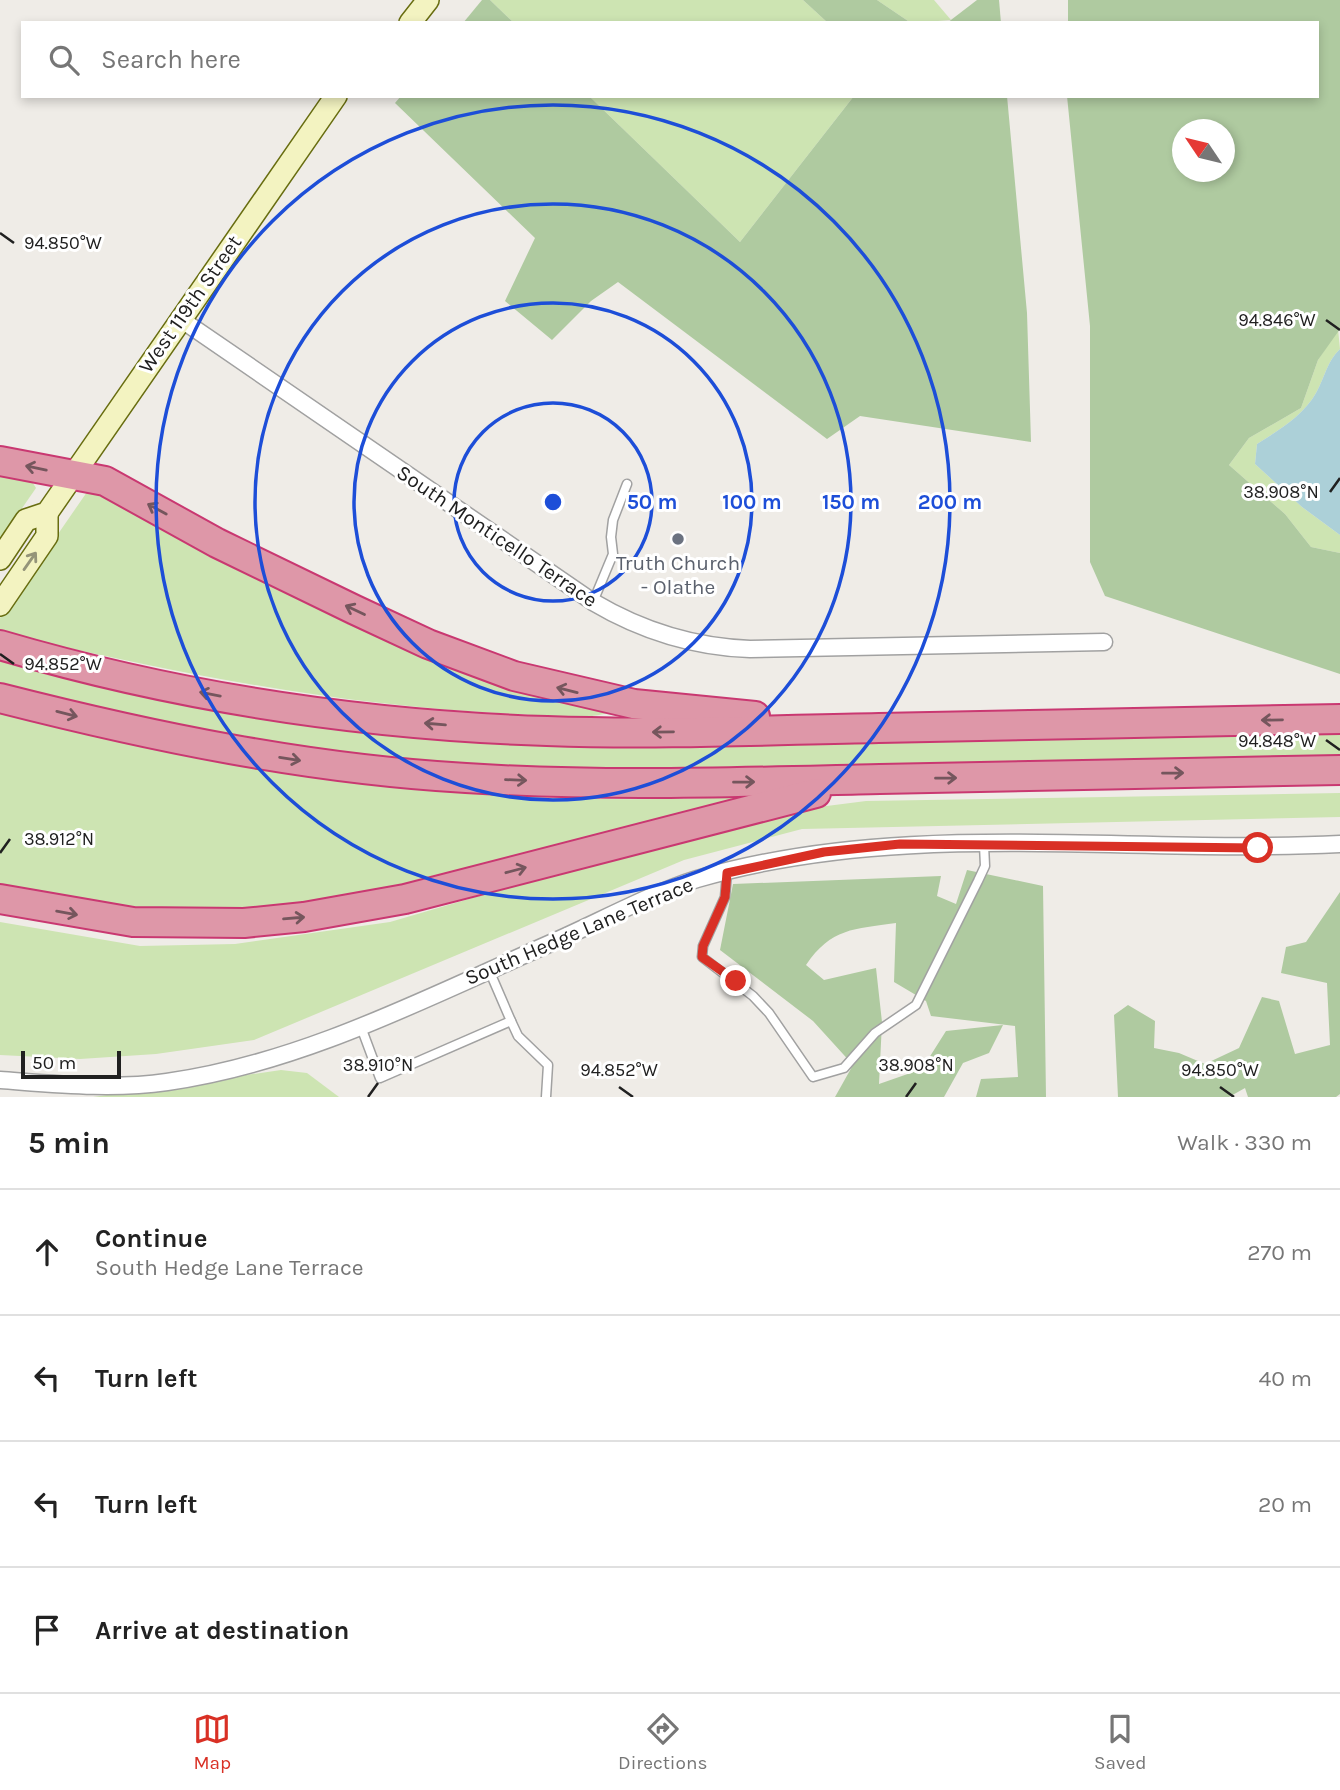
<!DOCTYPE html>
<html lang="en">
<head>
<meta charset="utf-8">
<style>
  :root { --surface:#fff; --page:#f6f6f6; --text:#222; --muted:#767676; --line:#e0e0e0; --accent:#d93025 }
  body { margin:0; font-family:Karla,sans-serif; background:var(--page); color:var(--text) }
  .compass { position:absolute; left:1172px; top:119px; width:63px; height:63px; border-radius:50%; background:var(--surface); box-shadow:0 4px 10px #0003; rotate:305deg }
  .scale { position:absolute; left:21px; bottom:18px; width:100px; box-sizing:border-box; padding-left:7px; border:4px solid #202020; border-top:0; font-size:19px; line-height:24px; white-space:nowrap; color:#202020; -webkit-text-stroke:5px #fff; paint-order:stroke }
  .stop { position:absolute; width:21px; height:21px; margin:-16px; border:5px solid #d93025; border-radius:50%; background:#fff }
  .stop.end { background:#d93025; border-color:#fff; box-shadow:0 2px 7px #0008 }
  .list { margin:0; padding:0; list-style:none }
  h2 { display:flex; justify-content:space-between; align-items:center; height:91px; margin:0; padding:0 28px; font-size:30px }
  h2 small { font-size:23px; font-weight:400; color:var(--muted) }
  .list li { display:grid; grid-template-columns:46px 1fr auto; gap:21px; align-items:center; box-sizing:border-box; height:126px; padding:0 28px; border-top:2px solid var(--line) }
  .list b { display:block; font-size:26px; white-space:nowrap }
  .list p { margin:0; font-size:23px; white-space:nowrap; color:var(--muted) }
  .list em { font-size:23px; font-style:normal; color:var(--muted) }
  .icon { flex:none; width:38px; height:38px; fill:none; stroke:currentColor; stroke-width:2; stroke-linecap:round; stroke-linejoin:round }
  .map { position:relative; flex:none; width:1340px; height:1097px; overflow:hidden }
  .search { position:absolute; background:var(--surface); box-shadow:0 4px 10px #0003; left:21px; right:21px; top:21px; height:77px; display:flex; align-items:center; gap:18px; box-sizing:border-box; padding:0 24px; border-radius:0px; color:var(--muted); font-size:26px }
  .sheet { height:595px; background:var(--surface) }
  nav { display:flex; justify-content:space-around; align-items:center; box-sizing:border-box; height:98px; border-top:2px solid var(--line); background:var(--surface); font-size:19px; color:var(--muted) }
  nav a { display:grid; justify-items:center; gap:4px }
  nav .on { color:var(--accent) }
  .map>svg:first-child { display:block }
  .grass { fill:#cde4b2 }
  .forest { fill:#afcaa0; fill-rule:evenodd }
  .water { fill:#acd0d8 }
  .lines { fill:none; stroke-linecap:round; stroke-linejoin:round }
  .lane-casing { stroke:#a1a1a1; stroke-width:11 }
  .street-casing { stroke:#a1a1a1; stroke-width:19 }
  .secondary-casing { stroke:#686d10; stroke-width:24 }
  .highway-casing { stroke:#c93871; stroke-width:32 }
  .lane { stroke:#fff; stroke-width:8 }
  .street { stroke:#fff; stroke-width:16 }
  .secondary { stroke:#f3f3c1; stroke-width:21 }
  .highway { stroke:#de97a8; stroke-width:28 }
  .oneway { stroke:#75565d }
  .oneway2 { stroke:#949479 }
  .route { stroke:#d93025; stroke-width:9 }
  .ticks { fill:none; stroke:#202020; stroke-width:2.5 }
  .ring { fill:none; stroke:#1d4ed8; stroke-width:3.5 }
  .worship-dot { fill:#6b7280; stroke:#fff; stroke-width:2.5 }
  .labels { text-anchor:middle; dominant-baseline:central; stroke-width:6; stroke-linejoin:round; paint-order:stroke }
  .street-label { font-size:21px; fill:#202020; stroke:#fff }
  .worship-label { font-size:21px; fill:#5b616d; stroke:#fff }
  .ticks-label { font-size:18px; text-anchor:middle; fill:#202020; stroke:#fff; stroke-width:6; stroke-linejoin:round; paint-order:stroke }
  .centre { fill:#1d4ed8; stroke:#fff; stroke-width:3.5 }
  .ring-label { font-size:21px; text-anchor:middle; font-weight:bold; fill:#1d4ed8; stroke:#fff; stroke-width:6; stroke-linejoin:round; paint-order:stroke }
</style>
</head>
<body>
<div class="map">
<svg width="1340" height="1097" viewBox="0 0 1340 1097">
  <rect width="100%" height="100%" fill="#efece7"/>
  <g class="grass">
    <polygon points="490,0 803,0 828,23 514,23"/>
    <polygon points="877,0 934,0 951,20 911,23"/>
    <polygon points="589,96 854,96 740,242"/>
    <path d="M1338,329L1340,349C1327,361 1325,377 1316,393C1303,416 1279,430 1257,444L1255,464L1302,507L1340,535V553L1311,547L1285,514L1229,465L1249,438L1301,408L1318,360Z"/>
    <polygon points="0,468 31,480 36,488 0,540"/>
    <path d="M92,490L190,538L620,708C592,723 547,715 516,714C353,707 196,677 38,641L26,662L528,743L671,746L1340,732V758L576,770L451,765L0,712C245,778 496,810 749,796L353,903L164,915L0,891V618L87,492Z"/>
    <polygon points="1340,793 1340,817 802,829 684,860 254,1040 156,1054 80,1059 0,1055 0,922 140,946 235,944 390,922 757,815 866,801"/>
    <polygon points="281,1070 307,1073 339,1097 93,1097"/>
  </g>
  <g class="forest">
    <polygon points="482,0 490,0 514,23 463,23"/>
    <polygon points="803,0 877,0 911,23 828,23"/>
    <polygon points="977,0 999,0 1001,23 947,23"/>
    <path d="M1068,0H1340V329L1318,360L1301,408L1249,438L1229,465L1285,514L1311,547L1340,553V674L1105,596L1090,562V326L1067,96H1317V23H1068ZM1182,130H1224V172H1182Z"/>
    <polygon points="401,96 589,96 740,242 854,96 1007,96 1027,313 1031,442 860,416 827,439 618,282 591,301 552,340 505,301 535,238 395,103"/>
    <path d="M967,870L1043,886L1046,1097H976L981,1079L1018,1077L1015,1026L931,1016L926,1001L894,982L896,923C854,929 831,928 806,965L824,980L876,968L882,1022L879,1084L922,1069L946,1031L1003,1025L989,1053L963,1063L944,1097H835L853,1065L813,1021L720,950L733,884L941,876L937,896L956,904Z"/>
    <polygon points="1340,892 1340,1094 1336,1097 1248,1097 1245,1088 1229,1097 1118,1097 1114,1015 1128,1005 1155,1021 1154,1048 1179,1053 1205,1064 1239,1048 1262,997 1279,1001 1295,1054 1330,1045 1327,983 1281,973 1286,947 1306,942"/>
  </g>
  <path class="water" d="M1340,349V535L1302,507L1255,464L1257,444C1279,430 1303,416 1316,393C1325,377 1327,361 1340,349Z"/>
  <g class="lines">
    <defs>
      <g id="lane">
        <polyline points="593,602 613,554 611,537 613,520 627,484"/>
        <polyline points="727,873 725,897 703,946 702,957 753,996 769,1013 813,1077 844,1068 875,1033 916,1005 978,881 985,866 984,845"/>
        <polyline points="511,1021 518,1036 548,1065 546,1097"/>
        <polyline points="361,1027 380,1078 511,1021 489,970"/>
      </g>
      <g id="street">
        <path d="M179,318L593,602C642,631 693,647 750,649L1104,642"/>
        <path d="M0,1080C55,1084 112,1090 167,1082C302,1063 426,998 551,943C595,924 652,893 697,879C905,818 1127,855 1340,844"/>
      </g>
      <g id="secondary">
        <polyline points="410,23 428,0"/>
        <polyline points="0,559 26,520 47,513 336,96"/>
        <polyline points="0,605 47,536 47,513"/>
      </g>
      <g id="highway">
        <polyline points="0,461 105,481 217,543 355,610 428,644 514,676 634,704 755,716"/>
        <path d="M0,645C177,697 363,725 547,731C658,735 769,730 879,728C1033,725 1186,722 1340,719"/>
        <path d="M0,698C153,737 308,769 466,778C604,787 742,782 880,779C1033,776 1187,773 1340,770"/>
        <polyline points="0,899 133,922 244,923 304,917 405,899 816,793"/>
      </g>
    </defs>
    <use href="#lane" class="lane-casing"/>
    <use href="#street" class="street-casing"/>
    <use href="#secondary" class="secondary-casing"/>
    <use href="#highway" class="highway-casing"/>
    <use href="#lane" class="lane"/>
    <use href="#street" class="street"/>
    <use href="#secondary" class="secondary"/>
    <use href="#highway" class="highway"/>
  </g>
  <defs><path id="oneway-shaft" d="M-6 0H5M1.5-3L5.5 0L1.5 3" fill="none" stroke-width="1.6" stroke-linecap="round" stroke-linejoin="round" transform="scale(1.75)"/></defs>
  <g class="oneway">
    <use href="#oneway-shaft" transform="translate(36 468) rotate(-168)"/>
    <use href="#oneway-shaft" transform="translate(157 509) rotate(-151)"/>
    <use href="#oneway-shaft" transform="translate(355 610) rotate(-155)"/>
    <use href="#oneway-shaft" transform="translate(567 690) rotate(-166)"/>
    <use href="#oneway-shaft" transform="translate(210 694) rotate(-169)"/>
    <use href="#oneway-shaft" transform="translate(67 714) rotate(14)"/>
    <use href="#oneway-shaft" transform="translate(1272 720) rotate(179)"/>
    <use href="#oneway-shaft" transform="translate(435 724) rotate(-175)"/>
    <use href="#oneway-shaft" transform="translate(663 732) rotate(179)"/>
    <use href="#oneway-shaft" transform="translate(290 759) rotate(9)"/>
    <use href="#oneway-shaft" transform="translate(1173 773) rotate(-1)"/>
    <use href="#oneway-shaft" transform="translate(946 778) rotate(-1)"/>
    <use href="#oneway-shaft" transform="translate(516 780) rotate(2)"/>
    <use href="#oneway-shaft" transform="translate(744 782) rotate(-1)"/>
    <use href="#oneway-shaft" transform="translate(516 870) rotate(-15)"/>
    <use href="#oneway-shaft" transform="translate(67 913) rotate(10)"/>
    <use href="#oneway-shaft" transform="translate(294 918) rotate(-5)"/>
  </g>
  <use class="oneway2" href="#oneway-shaft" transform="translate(30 561) rotate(-55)"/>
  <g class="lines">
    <polyline class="route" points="736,981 702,957 703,946 725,897 727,873 824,852 900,844 1258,848"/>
  </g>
  <path class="ticks" d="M0,233L14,243M1326,320L1340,330M1330,492L1340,478M0,654L14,664M1326,740L1340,750M0,853L10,839M619,1087L633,1097M1220,1087L1234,1097M368,1097L378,1083M906,1097L916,1083"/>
  <g class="ring">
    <circle cx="553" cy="502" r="99"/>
    <circle cx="553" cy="502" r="199"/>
    <circle cx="553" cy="502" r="298"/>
    <circle cx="553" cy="502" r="397"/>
  </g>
  <circle class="worship-dot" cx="678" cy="539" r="7"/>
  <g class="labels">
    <g class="street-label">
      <text transform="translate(190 304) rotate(-55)">West 119th Street</text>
      <text transform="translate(497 536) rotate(34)">South Monticello Terrace</text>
      <text transform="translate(579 931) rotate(-23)">South Hedge Lane Terrace</text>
    </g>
    <g class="worship-label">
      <text x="678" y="563">Truth Church<tspan x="678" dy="24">- Olathe</tspan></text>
    </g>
  </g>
  <g class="ticks-label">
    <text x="63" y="249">94.850°W</text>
    <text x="1277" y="326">94.846°W</text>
    <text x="1281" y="498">38.908°N</text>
    <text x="63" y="670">94.852°W</text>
    <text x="1277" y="747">94.848°W</text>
    <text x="59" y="845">38.912°N</text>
    <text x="378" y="1071">38.910°N</text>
    <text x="916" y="1071">38.908°N</text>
    <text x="619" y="1076">94.852°W</text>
    <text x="1220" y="1076">94.850°W</text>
  </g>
  <circle cx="553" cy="502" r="10" class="centre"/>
  <g class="ring-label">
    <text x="652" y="509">50 m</text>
    <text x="752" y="509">100 m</text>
    <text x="851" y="509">150 m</text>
    <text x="950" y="509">200 m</text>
  </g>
</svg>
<svg class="compass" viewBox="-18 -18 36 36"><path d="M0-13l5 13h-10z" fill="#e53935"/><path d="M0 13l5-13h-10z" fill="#767676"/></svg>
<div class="scale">50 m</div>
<div class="stop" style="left:1258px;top:848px"></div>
<div class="stop end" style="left:736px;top:981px"></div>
<div class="search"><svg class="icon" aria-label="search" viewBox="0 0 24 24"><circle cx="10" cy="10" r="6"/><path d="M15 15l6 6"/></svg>Search here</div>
</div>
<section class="sheet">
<h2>5 min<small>Walk · 330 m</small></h2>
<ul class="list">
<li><svg class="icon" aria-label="ahead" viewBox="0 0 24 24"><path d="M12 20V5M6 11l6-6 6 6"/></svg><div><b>Continue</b><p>South Hedge Lane Terrace</p></div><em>270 m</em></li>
<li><svg class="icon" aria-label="left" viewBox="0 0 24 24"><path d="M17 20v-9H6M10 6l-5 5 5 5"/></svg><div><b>Turn left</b></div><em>40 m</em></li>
<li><svg class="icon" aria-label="left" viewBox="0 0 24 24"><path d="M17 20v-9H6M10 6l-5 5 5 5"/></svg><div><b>Turn left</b></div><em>20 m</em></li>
<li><svg class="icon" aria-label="arrive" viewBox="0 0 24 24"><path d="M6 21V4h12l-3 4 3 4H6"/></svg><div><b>Arrive at destination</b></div></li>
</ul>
</section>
<nav>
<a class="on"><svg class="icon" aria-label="map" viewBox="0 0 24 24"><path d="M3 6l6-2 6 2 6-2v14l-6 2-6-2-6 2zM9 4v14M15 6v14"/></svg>Map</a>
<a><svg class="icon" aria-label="directions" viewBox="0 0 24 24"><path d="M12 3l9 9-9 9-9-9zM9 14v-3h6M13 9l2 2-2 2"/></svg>Directions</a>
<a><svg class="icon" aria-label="saved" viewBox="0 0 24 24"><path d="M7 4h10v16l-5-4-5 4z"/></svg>Saved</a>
</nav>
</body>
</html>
